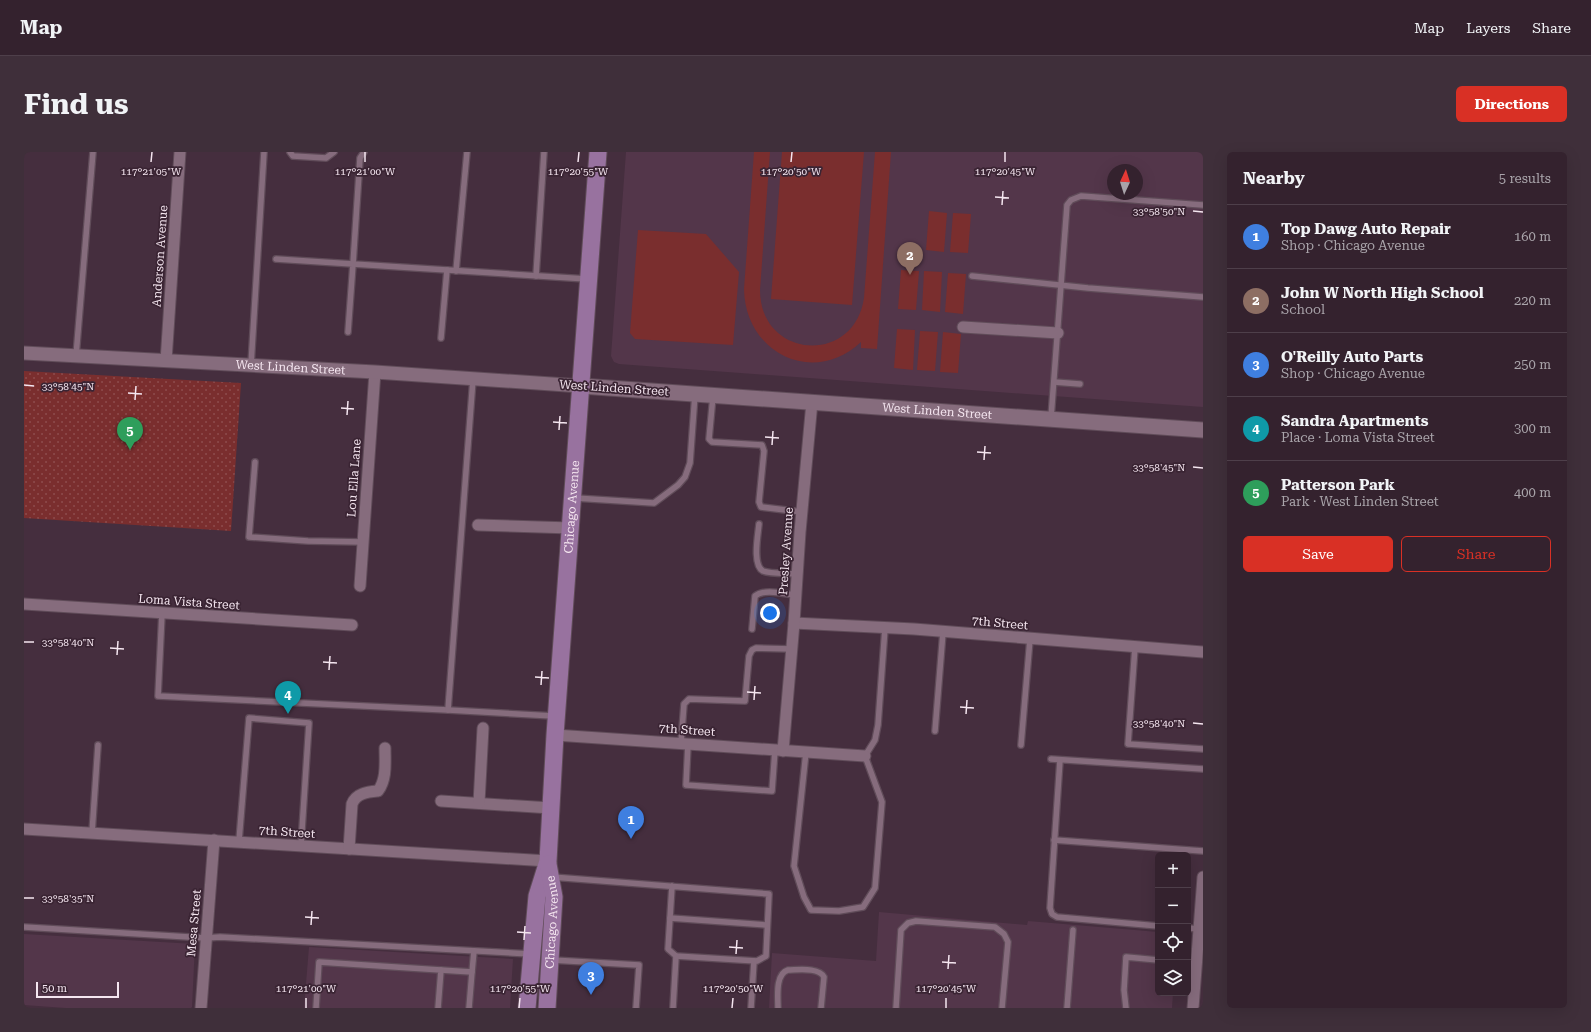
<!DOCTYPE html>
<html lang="en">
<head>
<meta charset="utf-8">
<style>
  :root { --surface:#34222e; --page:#3f2f3a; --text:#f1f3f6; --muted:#a9a4aa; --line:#4e3f4a; --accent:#d93025 }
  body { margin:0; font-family:"Roboto Serif",serif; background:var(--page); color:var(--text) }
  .controls { position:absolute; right:12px; bottom:12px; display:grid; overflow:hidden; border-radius:6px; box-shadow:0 4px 16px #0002 }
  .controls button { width:36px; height:36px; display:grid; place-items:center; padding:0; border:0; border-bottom:1px solid var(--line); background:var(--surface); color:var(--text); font:20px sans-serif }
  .compass { position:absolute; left:1083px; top:12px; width:36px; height:36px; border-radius:50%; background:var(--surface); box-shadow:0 4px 16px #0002; rotate:4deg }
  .scale { position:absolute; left:12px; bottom:10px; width:83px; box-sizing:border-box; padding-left:4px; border:2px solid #f5e6f0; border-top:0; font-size:11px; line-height:14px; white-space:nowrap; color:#f5e6f0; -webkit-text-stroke:3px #3a2433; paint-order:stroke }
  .you { position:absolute; left:746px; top:461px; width:14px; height:14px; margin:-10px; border:3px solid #fff; border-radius:50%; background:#1a73e8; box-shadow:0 0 0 6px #1a73e833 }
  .badge { display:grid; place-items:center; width:26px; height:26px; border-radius:50%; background:var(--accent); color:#fff; font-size:13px; font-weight:700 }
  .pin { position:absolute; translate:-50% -33px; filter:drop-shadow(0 1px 2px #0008) }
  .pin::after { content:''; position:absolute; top:21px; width:14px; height:12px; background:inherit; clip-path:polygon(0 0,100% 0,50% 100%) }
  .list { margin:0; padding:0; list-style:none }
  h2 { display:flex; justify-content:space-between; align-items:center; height:52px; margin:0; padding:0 16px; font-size:17px }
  h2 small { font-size:13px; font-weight:400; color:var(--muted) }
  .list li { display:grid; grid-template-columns:26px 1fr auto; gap:12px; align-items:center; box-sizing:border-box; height:64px; padding:0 16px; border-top:1px solid var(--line) }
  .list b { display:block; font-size:15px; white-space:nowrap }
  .list p { margin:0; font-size:13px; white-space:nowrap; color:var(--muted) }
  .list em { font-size:13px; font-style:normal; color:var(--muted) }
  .actions { display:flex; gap:8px; padding:12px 16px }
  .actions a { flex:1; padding:9px 0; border:1px solid var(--accent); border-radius:6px; text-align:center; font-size:14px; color:var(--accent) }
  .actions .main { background:var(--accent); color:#fff }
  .icon { flex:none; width:22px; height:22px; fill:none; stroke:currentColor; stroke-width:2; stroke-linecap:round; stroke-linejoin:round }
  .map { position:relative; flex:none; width:1179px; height:856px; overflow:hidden; border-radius:6px }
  header { display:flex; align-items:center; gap:24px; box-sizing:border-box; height:56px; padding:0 20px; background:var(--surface); border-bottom:1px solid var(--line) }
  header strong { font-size:19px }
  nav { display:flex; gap:22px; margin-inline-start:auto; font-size:14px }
  .intro { display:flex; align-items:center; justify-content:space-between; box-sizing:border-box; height:96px; padding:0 24px }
  h1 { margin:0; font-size:28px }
  .button { padding:10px 18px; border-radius:6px; background:var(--accent); color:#fff; font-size:14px; font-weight:700 }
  main { display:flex; gap:24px; padding:0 24px }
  aside { flex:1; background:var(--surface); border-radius:6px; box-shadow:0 4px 16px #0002 }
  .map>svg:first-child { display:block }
  .built { fill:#53364a; fill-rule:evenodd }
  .grass { fill:#7a2e2e }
  .park { fill:url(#park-dots) }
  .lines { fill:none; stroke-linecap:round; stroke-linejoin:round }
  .service-casing { stroke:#604c59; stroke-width:8 }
  .minor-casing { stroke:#604c59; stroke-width:13 }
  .tertiary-casing { stroke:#604c59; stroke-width:15 }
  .secondary-casing { stroke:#604c59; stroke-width:17 }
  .primary-casing { stroke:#604c59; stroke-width:19 }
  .service { stroke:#866c7d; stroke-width:5.5 }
  .minor { stroke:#866c7d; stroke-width:11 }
  .tertiary { stroke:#866c7d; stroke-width:13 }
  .secondary { stroke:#866c7d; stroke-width:15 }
  .primary { stroke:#98729f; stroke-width:17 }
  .ticks { fill:none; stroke:#f5e6f0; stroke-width:1.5 }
  .labels { text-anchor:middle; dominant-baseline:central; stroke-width:3.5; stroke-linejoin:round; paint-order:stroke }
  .street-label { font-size:12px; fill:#f5e6f0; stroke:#3a2433 }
  .ticks-label { font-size:10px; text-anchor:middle; fill:#f5e6f0; stroke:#3a2433; stroke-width:3.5; stroke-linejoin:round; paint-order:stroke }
</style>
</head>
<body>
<header>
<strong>Map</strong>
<nav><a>Map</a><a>Layers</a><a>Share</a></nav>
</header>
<div class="intro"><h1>Find us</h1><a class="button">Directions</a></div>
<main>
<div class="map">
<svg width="1179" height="856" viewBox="0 0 1179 856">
  <defs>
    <pattern id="park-dots" width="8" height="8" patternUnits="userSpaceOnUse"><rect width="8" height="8" fill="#7a2e2e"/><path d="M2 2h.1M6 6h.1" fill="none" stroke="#8e4c4d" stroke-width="1.8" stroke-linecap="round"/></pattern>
  </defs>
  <rect width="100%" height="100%" fill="#452e3e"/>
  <g class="built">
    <path d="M602,0H1179V255L595,212L590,210L587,204ZM1089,18H1113V42H1089Z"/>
    <polygon points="855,760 1003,773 1004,769 1134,780 1134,841 1149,841 1148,856 745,856 748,801 852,809"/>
    <polygon points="0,782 171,792 168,855 167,856 42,856 0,853"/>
    <polygon points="285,795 489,807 486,856 280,856"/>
  </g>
  <g class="grass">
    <path d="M730,0H746L736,138C736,207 830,214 840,146L851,0H867L853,197L837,196V190C789,235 721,201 720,137Z"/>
    <polygon points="758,0 840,0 828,153 747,147"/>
    <polygon points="905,59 923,61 920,100 902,98"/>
    <polygon points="929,61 947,62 944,101 926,100"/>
    <polygon points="614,78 682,82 715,120 709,193 611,187 606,181"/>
    <polygon points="877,118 895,119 892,158 874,157"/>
    <polygon points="900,119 918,120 916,160 898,158"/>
    <polygon points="924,121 942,122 939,162 921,160"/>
    <polygon points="873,177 891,178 889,218 870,216"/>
    <polygon points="896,179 914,180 911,219 893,218"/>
    <polygon points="919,180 937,182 934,221 916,220"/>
  </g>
  <polygon class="park" points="0,219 217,231 207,379 0,366"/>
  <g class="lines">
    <defs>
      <g id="service">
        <polyline points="266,0 269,4 302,6 310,0"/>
        <polyline points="340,0 336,6 329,112 563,127"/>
        <polyline points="252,107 329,112 324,180"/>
        <polyline points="432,119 443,0"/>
        <polyline points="512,124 520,0"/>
        <polyline points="948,124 1064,136 1179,145"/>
        <polyline points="417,186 423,118"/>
        <polyline points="52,204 69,0"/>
        <polyline points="227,213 240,0"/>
        <polyline points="1030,230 1056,232"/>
        <polyline points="689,244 685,287 688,290 738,293 740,299 735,350 737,355 778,360"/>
        <polyline points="1027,266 1043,53 1047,48 1057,44 1179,53"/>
        <polyline points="231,310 225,385 284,389 339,390"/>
        <polyline points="551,346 630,351 654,333 661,325 666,311 671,242"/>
        <path d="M735,372C734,383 728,413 739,419C747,422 765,421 773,422"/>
        <polyline points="138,461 134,544 424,558 530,564"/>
        <path d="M728,477L731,444C741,436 760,442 772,443"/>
        <polyline points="1111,495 1104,592 1179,597"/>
        <polyline points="424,558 449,227"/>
        <polyline points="911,579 919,480"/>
        <polyline points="657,591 660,552 665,547 721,549 725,504 728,498 732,496 768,497"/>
        <polyline points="664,592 662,633 748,639 751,598"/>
        <polyline points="997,593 1006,487"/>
        <polyline points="782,600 770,714 780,745 787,758 815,759 839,755 851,736 858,650 841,604 851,588 854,573 861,476"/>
        <polyline points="1027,607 1179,617"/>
        <polyline points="1036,608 1026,756 1028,762 1033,765 1134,774"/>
        <polyline points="68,681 74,593"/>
        <polyline points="1030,688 1179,699"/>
        <polyline points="215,689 225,566 285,571 277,693"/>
        <polyline points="528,725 745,742 742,804 733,809 652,804 644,797 648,734"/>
        <polyline points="646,766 743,773"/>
        <polyline points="0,775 182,786 196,785 507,802"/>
        <polyline points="1164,776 1175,777"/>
        <polyline points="528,808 615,813 612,856"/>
        <polyline points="417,818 448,820 450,799"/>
        <polyline points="292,856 295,810 417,818 414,856"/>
        <polyline points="445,856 448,820"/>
        <polyline points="649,856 652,804"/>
        <polyline points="727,856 730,809"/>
        <path d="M754,856C754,845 751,822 764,818C774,818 795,815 800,825L797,856"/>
        <polyline points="872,856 877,778 884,771 892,769 971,775 980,782 984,790 978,856"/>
        <polyline points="1043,856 1049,778"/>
        <polyline points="1102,856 1100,838 1102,805 1134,808"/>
      </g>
      <g id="minor">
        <polyline points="939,175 1034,181"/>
        <polyline points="142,209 156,0"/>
        <polyline points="454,373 547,376"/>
        <polyline points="336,434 351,220"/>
        <polyline points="0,452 328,473"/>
        <polyline points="770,471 890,477 1179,500"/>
        <polyline points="531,583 841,604"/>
        <polyline points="759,599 770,471 776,380 788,250"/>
        <polyline points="417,649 527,656"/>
        <polyline points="455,651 459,576"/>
        <polyline points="0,677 524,709"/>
        <path d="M325,697L328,652C332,641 344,640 354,639C363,627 361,611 361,596"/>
        <polyline points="177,856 190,688"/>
        <polyline points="1169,856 1179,725"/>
      </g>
      <g id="tertiary">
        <path id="s1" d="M0,201L351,220L557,234"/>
      </g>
      <g id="secondary">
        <path id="s2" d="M557,234L1179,278"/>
      </g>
      <g id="primary">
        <path id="s3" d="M503,856L513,744L524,709L531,583L574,0"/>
        <path id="s4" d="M523,856L530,745L524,712"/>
      </g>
    </defs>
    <use href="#service" class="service-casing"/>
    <use href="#minor" class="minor-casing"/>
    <use href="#tertiary" class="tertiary-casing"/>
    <use href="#secondary" class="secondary-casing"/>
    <use href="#primary" class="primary-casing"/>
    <use href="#service" class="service"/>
    <use href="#minor" class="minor"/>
    <use href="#tertiary" class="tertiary"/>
    <use href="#secondary" class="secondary"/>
    <use href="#primary" class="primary"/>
  </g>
  <path class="ticks" d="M127,10L128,0M341,10V0M554,10L555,0M767,10L768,0M981,10V0M971,45L985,46M978,53L979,39M1169,59L1179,60M0,233L10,234M104,241L118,242M111,248L112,234M317,256L330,257M323,263L324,249M529,270L543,271M535,278L536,264M741,285L755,286M748,293L749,279M953,300L967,301M960,308L961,294M1169,315L1179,316M0,490H10M86,496L100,497M93,503L94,489M299,510L313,511M305,518L306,504M511,525L525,526M517,533L518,519M723,540L737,541M730,548L731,534M936,555L950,556M942,562L943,548M1169,571L1179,572M0,746H10M281,765L295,766M287,773L288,759M493,780L507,781M500,788L501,774M705,795L719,796M712,802L713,788M918,810L932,811M924,817L925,803M282,856V846M495,856L496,846M708,856L709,846M922,856V846"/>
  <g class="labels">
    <g class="street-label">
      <text transform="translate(136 104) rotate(-86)">Anderson Avenue</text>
      <text stroke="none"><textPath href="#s1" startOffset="267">West Linden Street</textPath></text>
      <text transform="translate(590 236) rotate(4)">West Linden Street</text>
      <text stroke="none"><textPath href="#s2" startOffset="357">West Linden Street</textPath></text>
      <text transform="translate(330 326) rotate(-86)">Lou Ella Lane</text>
      <text stroke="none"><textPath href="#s3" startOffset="504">Chicago Avenue</textPath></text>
      <text transform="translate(762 399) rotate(-86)">Presley Avenue</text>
      <text transform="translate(165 450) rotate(4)">Loma Vista Street</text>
      <text transform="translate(976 471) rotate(5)">7th Street</text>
      <text transform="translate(663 578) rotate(4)">7th Street</text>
      <text transform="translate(263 680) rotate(4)">7th Street</text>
      <text transform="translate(170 771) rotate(-85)">Mesa Street</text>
      <text stroke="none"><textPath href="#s4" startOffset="86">Chicago Avenue</textPath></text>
    </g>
  </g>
  <g class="ticks-label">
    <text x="127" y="23">117°21'05"W</text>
    <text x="341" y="23">117°21'00"W</text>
    <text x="554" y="23">117°20'55"W</text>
    <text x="767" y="23">117°20'50"W</text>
    <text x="981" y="23">117°20'45"W</text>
    <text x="1135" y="63">33°58'50"N</text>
    <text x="44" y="238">33°58'45"N</text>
    <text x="1135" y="319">33°58'45"N</text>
    <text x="44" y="494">33°58'40"N</text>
    <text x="1135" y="575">33°58'40"N</text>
    <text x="44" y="750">33°58'35"N</text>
    <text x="282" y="840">117°21'00"W</text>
    <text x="496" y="840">117°20'55"W</text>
    <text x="709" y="840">117°20'50"W</text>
    <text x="922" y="840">117°20'45"W</text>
  </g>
</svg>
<div class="controls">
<button>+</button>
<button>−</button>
<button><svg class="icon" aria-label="locate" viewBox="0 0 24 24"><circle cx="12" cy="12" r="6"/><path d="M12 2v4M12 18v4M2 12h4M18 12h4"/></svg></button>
<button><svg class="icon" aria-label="layers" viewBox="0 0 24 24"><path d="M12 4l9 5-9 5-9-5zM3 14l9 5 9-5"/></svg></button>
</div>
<svg class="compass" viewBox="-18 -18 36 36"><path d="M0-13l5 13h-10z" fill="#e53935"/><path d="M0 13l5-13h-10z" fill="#a9a4aa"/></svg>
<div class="scale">50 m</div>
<div class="you"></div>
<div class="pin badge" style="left:607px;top:687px;background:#3f7fe0">1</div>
<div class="pin badge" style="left:886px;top:123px;background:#8d6e63">2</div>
<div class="pin badge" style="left:567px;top:843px;background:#3f7fe0">3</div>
<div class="pin badge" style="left:264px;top:562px;background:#0f9aa8">4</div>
<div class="pin badge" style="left:106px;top:298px;background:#2e9e5b">5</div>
</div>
<aside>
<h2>Nearby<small>5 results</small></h2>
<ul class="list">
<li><span class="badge" style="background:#3f7fe0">1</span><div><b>Top Dawg Auto Repair</b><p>Shop · Chicago Avenue</p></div><em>160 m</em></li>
<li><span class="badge" style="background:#8d6e63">2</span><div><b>John W North High School</b><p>School</p></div><em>220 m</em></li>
<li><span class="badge" style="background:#3f7fe0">3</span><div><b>O'Reilly Auto Parts</b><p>Shop · Chicago Avenue</p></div><em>250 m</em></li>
<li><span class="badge" style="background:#0f9aa8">4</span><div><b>Sandra Apartments</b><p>Place · Loma Vista Street</p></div><em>300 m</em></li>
<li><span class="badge" style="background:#2e9e5b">5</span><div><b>Patterson Park</b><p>Park · West Linden Street</p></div><em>400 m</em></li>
</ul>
<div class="actions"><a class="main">Save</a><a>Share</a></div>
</aside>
</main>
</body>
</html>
